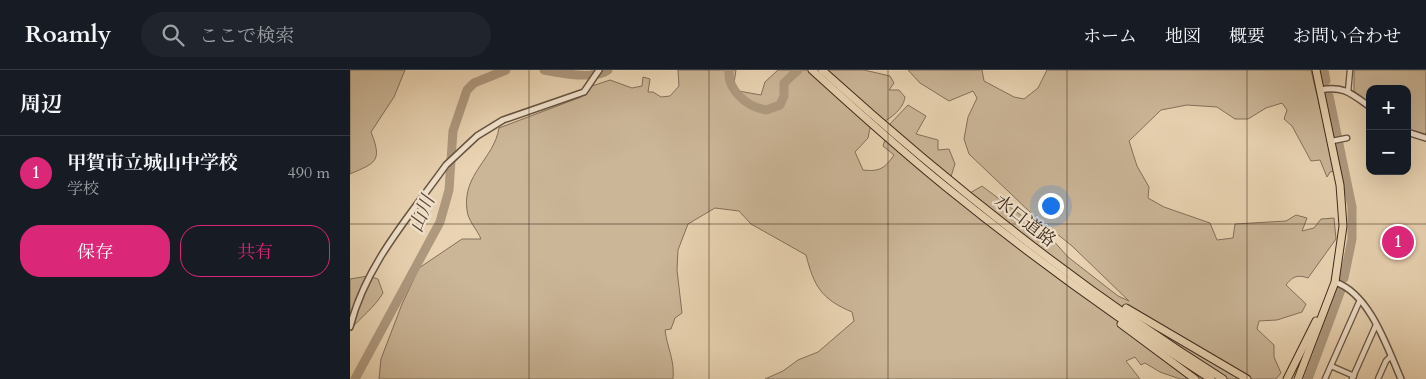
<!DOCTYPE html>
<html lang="ja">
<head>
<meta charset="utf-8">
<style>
  :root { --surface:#171b24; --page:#20242c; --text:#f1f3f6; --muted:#9ea1a6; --line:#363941; --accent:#db2777 }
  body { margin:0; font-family:Cardo,"Noto Serif JP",serif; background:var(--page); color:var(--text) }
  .controls { position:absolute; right:15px; top:15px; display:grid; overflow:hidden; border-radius:10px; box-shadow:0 5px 20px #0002 }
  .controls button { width:45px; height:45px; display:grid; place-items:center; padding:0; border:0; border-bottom:1px solid var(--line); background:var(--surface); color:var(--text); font:25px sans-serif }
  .you { position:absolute; left:700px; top:135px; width:18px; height:18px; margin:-12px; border:4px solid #fff; border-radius:50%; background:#1a73e8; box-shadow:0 0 0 8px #1a73e833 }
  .badge { display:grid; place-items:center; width:32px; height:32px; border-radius:50%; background:var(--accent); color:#fff; font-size:16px; font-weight:700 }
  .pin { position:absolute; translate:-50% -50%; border:2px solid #fff; box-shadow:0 1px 5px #0006 }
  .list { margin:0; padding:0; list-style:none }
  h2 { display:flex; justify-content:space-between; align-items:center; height:65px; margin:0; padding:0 20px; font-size:21px }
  h2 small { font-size:16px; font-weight:400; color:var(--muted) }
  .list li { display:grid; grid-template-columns:32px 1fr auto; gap:15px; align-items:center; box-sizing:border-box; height:75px; padding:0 20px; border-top:1px solid var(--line) }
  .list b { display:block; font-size:19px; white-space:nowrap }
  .list p { margin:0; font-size:16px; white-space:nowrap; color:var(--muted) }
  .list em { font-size:16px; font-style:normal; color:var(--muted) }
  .actions { display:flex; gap:10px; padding:15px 20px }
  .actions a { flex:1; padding:11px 0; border:1px solid var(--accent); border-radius:20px; text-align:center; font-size:18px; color:var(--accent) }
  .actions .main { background:var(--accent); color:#fff }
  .icon { flex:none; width:28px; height:28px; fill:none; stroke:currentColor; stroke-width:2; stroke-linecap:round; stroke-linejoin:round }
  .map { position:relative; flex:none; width:1076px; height:309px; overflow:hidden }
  header { display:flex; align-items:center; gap:30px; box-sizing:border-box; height:70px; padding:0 25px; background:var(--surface); border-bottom:1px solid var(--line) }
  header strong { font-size:24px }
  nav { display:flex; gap:28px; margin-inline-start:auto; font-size:18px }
  .search { width:350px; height:45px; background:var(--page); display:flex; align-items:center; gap:12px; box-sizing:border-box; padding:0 18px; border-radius:28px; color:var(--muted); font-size:19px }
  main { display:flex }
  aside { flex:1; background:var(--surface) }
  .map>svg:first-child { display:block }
  .green { fill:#cbb698; stroke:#83705a }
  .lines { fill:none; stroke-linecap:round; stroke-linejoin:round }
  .stream { stroke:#806c57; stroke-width:1 }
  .river { stroke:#ae997f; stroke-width:9 }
  .minor-casing { stroke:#665441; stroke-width:7 }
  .tertiary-casing { stroke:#665441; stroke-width:8 }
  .trunk-casing { stroke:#3b291b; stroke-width:9 }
  .minor { stroke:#f1e2cd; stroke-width:4.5 }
  .tertiary { stroke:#f1e2cd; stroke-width:5 }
  .trunk { stroke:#e9d3b2; stroke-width:7 }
  .grid { fill:none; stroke:#3b291b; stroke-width:1; stroke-opacity:0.55 }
  .labels { text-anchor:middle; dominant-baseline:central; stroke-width:4.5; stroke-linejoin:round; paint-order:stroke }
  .street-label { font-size:18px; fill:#3b291b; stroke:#f1e2cd }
  .water-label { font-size:19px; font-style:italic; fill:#584534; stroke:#f1e2cd }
</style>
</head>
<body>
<header>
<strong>Roamly</strong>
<div class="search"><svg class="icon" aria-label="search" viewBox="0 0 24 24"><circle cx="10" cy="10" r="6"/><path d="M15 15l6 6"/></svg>ここで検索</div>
<nav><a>ホーム</a><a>地図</a><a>概要</a><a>お問い合わせ</a></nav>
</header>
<main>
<aside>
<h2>周辺<small></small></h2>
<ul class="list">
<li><span class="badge">1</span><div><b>甲賀市立城山中学校</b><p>学校</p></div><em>490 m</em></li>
</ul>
<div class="actions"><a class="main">保存</a><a>共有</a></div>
</aside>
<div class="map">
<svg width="1076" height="309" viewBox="0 0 1076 309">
  <rect width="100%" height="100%" fill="#e9d3b2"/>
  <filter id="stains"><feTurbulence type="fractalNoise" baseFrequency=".004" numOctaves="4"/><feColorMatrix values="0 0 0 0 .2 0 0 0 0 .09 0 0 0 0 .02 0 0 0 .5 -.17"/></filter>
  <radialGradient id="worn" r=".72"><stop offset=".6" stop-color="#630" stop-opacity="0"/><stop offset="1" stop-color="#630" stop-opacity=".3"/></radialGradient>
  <g class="green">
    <path d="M0,0H55L44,27L21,62C33,92 25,93 0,104Z"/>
    <path d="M328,0H386L383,20L411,25L415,12L428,0H514L540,6L544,13L539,20H549L555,27C553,42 534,53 520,58L518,68L505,82L513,100C530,102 535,98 544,85L533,76L540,54L558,35L576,46L566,64L588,70V80L599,79L605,94L596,122L608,130L632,116L700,167L718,187L768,226L779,231L722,176L680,142L619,84L614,69L618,47L627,28L623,21L599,31L570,13L558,0H632L634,11L664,27L674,29L688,18L697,0H961L985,101L980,102L977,107L970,90L961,91L942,56L934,49L937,40L932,33L916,38L898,49H885L867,37L837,35L811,40L779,71L787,96L799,117L798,128L814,137L860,153L867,170L883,168L885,154L936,151L946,145L957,148L952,161L964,158L971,149L984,148L986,169L958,208C947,204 942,207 936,215L956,234L952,242L927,250L909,251L907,259L924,275V287L931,303L926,309H830L810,302L795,293L791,295L785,287L776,291L790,309H415L433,301L448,290L468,282L504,251L502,242C471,229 464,216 456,185L401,154L389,141L365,138L338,154L328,180L327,200L332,243L325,248L321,259L315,260C317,277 325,291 323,309H29L31,289L52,234L69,198L112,169H131C127,159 118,151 117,140C112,104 144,89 149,58L231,27L242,16L260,10L282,18L292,16L293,7L300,9L298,22H303L311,27L320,26L329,16Z"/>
    <polygon points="1004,0 1076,0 1076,65 1057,59 1057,19 1020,19 1020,36 1004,21"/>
    <path d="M18,206L28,209L33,223C24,238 11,247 0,260V209Z"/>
  </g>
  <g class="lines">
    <polyline class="stream" points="242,3 242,0"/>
    <g class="river">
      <path d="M194,0C209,3 247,10 258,0"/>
      <path d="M379,0C377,20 397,37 416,40L430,35L434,26V13L448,0"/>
      <polyline points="974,0 976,11"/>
      <polyline points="979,26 1002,137 1002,169 994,208"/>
      <polyline points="5,309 90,152 99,120 103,61 117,20 124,13 156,0"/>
      <polyline points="958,309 991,220"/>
    </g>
    <defs>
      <g id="minor">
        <polyline points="998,22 1000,0"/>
        <polyline points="982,71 997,68"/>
        <polyline points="981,296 1004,306"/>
        <polyline points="975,309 1010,230"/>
        <polyline points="1002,309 1026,255"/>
        <polyline points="1028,309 1036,291 1041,286"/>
      </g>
      <g id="tertiary">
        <path d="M970,20C993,15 1002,24 1020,37"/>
        <polyline points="1057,62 1076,68"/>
        <path d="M985,212C1020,224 1037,277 1051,309"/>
        <path d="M0,257C16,194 59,147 96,95L127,66L153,50L234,22L249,0"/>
      </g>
      <g id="trunk">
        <path d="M462,0C506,40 550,80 596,117C681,186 769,250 861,309"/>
        <path d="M472,0C597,113 730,219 873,309"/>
        <polyline points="776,238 897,309"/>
        <polyline points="771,254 845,309"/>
        <polyline points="937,309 966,251"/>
        <polyline points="948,309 985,212 993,156 990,115 966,0"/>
      </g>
    </defs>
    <use href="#minor" class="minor-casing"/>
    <use href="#tertiary" class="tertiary-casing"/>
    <use href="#trunk" class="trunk-casing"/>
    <use href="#minor" class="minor"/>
    <use href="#tertiary" class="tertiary"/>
    <use href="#trunk" class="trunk"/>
  </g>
  <path class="grid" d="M179,0V309M359,0V309M538,0V309M717,0V309M897,0V309M0,154H1076"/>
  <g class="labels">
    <g class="street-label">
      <text transform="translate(675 151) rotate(38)">水口道路</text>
    </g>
    <g class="water-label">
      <text transform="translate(72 144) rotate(-68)">山川</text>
    </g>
  </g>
  <rect width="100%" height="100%" filter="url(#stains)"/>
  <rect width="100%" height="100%" fill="url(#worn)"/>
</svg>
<div class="controls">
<button>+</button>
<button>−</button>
</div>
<div class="you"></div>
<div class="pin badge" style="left:1048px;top:172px">1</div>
</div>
</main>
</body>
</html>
